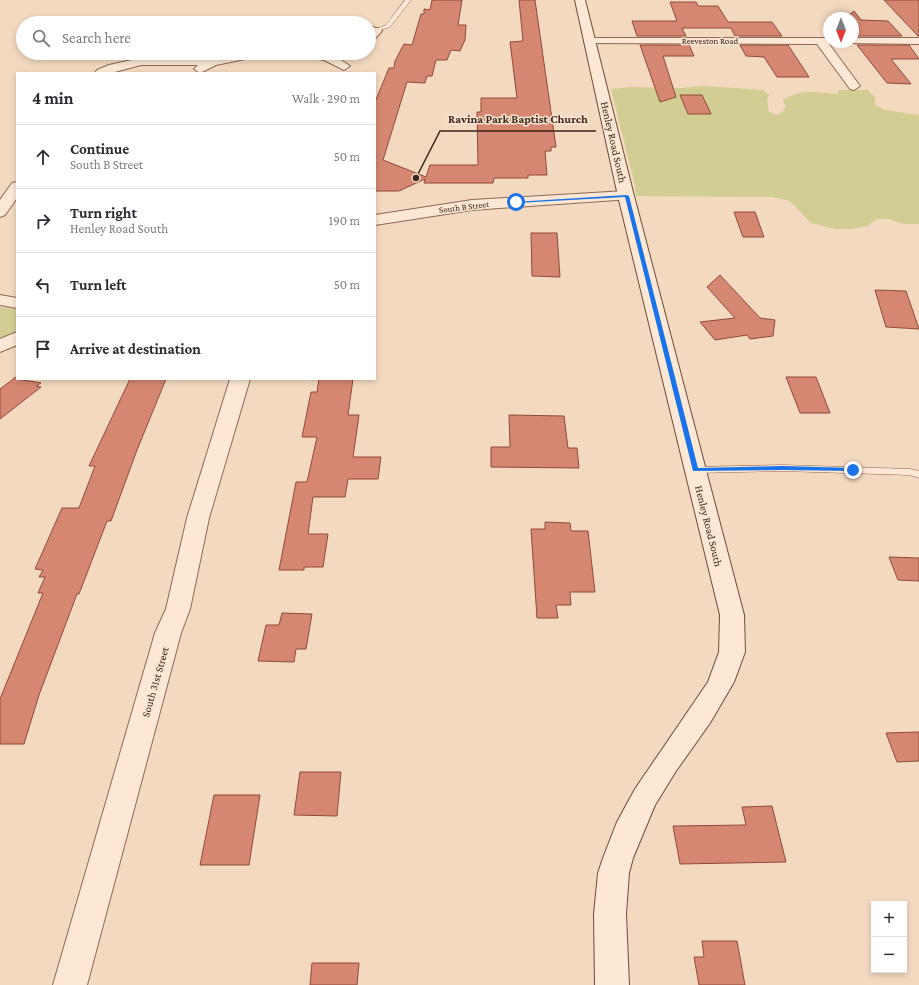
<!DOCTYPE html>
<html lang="en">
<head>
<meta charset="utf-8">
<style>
  :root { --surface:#fff; --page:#f7f7f7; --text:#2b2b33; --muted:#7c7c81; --line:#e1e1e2 }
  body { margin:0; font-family:"Crimson Pro",serif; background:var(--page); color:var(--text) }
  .controls { position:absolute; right:12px; bottom:12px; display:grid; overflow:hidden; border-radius:0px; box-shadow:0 2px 6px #0003 }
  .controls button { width:36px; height:36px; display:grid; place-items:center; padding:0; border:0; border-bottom:1px solid var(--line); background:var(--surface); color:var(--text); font:20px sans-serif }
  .compass { position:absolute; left:823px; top:12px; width:36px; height:36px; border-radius:50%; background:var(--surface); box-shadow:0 2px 6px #0003; rotate:180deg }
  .stop { position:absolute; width:12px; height:12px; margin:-9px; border:3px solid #1a73e8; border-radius:50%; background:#fff }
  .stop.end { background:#1a73e8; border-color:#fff; box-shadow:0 1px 4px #0008 }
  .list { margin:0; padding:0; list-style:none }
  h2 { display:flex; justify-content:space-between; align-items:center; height:52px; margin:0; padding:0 16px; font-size:17px }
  h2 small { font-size:13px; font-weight:400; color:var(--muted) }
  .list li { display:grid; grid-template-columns:26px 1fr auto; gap:12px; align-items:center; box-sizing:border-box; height:64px; padding:0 16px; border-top:1px solid var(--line) }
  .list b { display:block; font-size:15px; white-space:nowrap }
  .list p { margin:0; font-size:13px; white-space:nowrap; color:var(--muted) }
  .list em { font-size:13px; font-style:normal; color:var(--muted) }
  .icon { flex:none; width:22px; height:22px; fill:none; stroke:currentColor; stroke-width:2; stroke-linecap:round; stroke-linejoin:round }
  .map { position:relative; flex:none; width:919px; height:985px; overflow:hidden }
  .search { position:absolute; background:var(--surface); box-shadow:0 2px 6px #0003; left:16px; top:16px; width:360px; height:44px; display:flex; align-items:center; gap:10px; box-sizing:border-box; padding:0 14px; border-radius:22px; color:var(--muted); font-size:15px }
  .panel { position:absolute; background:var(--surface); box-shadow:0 2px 6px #0003; left:16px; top:72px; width:360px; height:308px; border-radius:0px }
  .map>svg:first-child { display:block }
  .green { fill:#d2cd92 }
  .building { fill:#d58771; stroke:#904a39 }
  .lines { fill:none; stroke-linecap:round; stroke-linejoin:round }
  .lane-casing { stroke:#8e6855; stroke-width:1 }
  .street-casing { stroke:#8e6855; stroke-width:2 }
  .secondary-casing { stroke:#6f4a39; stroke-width:2 }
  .lane { fill:#fce8d4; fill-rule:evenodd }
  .street { fill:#fce8d4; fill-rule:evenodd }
  .secondary { fill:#fce8d4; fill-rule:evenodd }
  .route { fill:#1a73e8 }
  .labels { text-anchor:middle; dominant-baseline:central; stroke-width:3; stroke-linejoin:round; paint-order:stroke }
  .far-street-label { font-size:9px; fill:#3c251c; stroke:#f9e5d0 }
  .street-label { font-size:11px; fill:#3c251c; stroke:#f9e5d0 }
  .leader { fill:none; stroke:#3c251c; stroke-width:1.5 }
  .callout-dot { fill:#3c251c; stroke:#f9e5d0; stroke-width:1.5 }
  .callout-label { font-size:12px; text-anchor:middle; font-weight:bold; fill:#3c251c; stroke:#f9e5d0; stroke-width:3; stroke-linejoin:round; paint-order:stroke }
</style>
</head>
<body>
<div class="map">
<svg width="919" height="985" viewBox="0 0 919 985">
  <rect width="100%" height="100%" fill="#f3d9c0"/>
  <g class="green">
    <path d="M704,86L763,90L769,95L767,100L769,112L777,115L783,112L786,106L783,100C802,88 818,93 839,94L838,90H868L875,98V105L885,110L919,115V224H904L888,219H876L868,226L853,229H835L811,223L790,201L773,197L636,196L635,185L611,89L631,87L680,88Z"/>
    <polygon points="0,307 17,309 17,332 0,339"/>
  </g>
  <g class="building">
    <polygon points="432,0 462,0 458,25 466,25 465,40 460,51 451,50 447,60 436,60 432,76 427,76 425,83 407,82 383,160 426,177 430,165 478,165 477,112 481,112 481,98 517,98 510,42 523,41 519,0 535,0 556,147 551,147 551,151 545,151 547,175 528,175 528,178 494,178 493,183 424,183 425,179 399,191 375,191 375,102 389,68 394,68 395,61 404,44 412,45 421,14 424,14 424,9 430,10"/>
    <polygon points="884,0 919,0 919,36 918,36"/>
    <polygon points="670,2 696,2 698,6 718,6 728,22 772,22 782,36 735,36 731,28 682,28 686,36 637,36 632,21 677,21"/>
    <polygon points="854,11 861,20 888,21 902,36 853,36 853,18 845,18"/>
    <polygon points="640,45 689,45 694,56 663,56 676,97 660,102"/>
    <polygon points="740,45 788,45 809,77 777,77 764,57 746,56"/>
    <polygon points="857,45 909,45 919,59 891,59 911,84 887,83"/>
    <polygon points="680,95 702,95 711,114 688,114"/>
    <polygon points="734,212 755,212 764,237 743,237"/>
    <polygon points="531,233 557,233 560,277 532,276"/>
    <polygon points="720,275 760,318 775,320 773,336 750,339 747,335 715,340 700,322 735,318 707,287"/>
    <polygon points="875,290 906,291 919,329 886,327"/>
    <polygon points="16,377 17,379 41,383 36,386 41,387 0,419 0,389"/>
    <polygon points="786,377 816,377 830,413 800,413"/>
    <polygon points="130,379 166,379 137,450 111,521 107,521 79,594 77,594 39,695 24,744 0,744 0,699 43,593 38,593 45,577 39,577 43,570 35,569 62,508 79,508 95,466 89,466"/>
    <polygon points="319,379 353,379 348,415 359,415 353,457 381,457 378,479 348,479 345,497 313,497 308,534 328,534 323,567 304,567 304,570 279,570 296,482 307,482 317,437 302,437 311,392 317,392"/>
    <polygon points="509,415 564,416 568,448 577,448 579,468 491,467 491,447 510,447"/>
    <polygon points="545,522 570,523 571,531 588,531 595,592 570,592 571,605 556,605 558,618 537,618 531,529 545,529"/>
    <polygon points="889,557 919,558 919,581 898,580"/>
    <polygon points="282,613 312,614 306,649 296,649 294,662 258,661 266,625 279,625"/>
    <polygon points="919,732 919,761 897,762 886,733"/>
    <polygon points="300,772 341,772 337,816 294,815"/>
    <polygon points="214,795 260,795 249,865 200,865"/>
    <polygon points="772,806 786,862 680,864 673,826 746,825 742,807"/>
    <polygon points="702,941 737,941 745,985 699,985 694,957 704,957"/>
    <polygon points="312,963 359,963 357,985 310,985"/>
  </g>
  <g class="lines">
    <defs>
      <g id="lane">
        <polygon points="405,0 411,0 390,27 374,32 374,30 386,25"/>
        <polygon points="783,465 910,469 919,471 919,478 909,475 783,471 695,473 690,470 695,467"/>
      </g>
      <g id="street">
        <polygon points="369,26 380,29 382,31 373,41 369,42"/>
        <polygon points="590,38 829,38 829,42 834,42 829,44 860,86 854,90 850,89 817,44 586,43 584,41"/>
        <polygon points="853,38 919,38 919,44 849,43 848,42 853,42"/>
        <polygon points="238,53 262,53 260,56 216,65 200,73 194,69 198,65 141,65 111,73 95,73 97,70 109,65 141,58 212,58"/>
        <polygon points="304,53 332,54 350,66 344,70 324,60 306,56"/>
        <polygon points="17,182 17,198 5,215 0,217 0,200 12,183"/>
        <polygon points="626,191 631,193 634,196 631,199 472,210 375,225 375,215 472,200"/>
        <polygon points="0,295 17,298 17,308 0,305"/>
        <polygon points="17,332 17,345 0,352 0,339"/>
        <polygon points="230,379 250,379 209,518 190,609 181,633 87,985 53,985 155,633 166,609 187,518"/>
      </g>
      <polygon id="secondary" points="575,0 585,0 634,196 744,615 745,652 734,682 710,723 676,771 655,805 633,858 629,873 626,914 629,985 595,985 594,914 598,873 603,858 617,822 635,789 708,682 719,652 720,615 618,196"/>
    </defs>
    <use href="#lane" class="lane-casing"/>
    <use href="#street" class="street-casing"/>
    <use href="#secondary" class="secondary-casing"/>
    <use href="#lane" class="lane"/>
    <use href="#street" class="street"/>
    <use href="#secondary" class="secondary"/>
  </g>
  <polygon class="route" points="626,195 629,196 698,468 783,466 853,468 856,470 855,471 783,470 693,471 625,197 516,203 514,202"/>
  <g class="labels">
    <g class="far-street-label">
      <text x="710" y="41">Reeveston Road</text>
      <text transform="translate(464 207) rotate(-7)">South B Street</text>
    </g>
    <g class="street-label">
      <text transform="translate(614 142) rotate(77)">Henley Road South</text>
      <text transform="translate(709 526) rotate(76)">Henley Road South</text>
      <text transform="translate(155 682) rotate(-74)">South 31st Street</text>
    </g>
  </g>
  <path class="leader" d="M416 178L440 131H596"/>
  <circle class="callout-dot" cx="416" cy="178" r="4"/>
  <g class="callout-label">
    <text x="518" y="123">Ravina Park Baptist Church</text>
  </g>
</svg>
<div class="controls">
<button>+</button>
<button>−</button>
</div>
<svg class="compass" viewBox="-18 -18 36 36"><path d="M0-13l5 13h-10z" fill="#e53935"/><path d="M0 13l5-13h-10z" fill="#7c7c81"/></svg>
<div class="stop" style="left:516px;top:202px"></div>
<div class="stop end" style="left:853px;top:470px"></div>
<div class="search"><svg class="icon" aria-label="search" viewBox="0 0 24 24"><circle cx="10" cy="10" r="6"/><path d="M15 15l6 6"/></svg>Search here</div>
<section class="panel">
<h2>4 min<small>Walk · 290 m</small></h2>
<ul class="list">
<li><svg class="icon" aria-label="ahead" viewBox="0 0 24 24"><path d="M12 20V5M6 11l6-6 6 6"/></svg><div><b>Continue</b><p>South B Street</p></div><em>50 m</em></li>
<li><svg class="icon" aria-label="right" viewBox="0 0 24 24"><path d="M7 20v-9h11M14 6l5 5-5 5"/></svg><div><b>Turn right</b><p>Henley Road South</p></div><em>190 m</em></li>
<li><svg class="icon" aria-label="left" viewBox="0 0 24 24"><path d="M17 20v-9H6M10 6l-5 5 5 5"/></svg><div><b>Turn left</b></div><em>50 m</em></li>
<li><svg class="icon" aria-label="arrive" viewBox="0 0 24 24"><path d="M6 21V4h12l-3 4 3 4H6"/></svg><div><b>Arrive at destination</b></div></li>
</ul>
</section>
</div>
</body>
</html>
